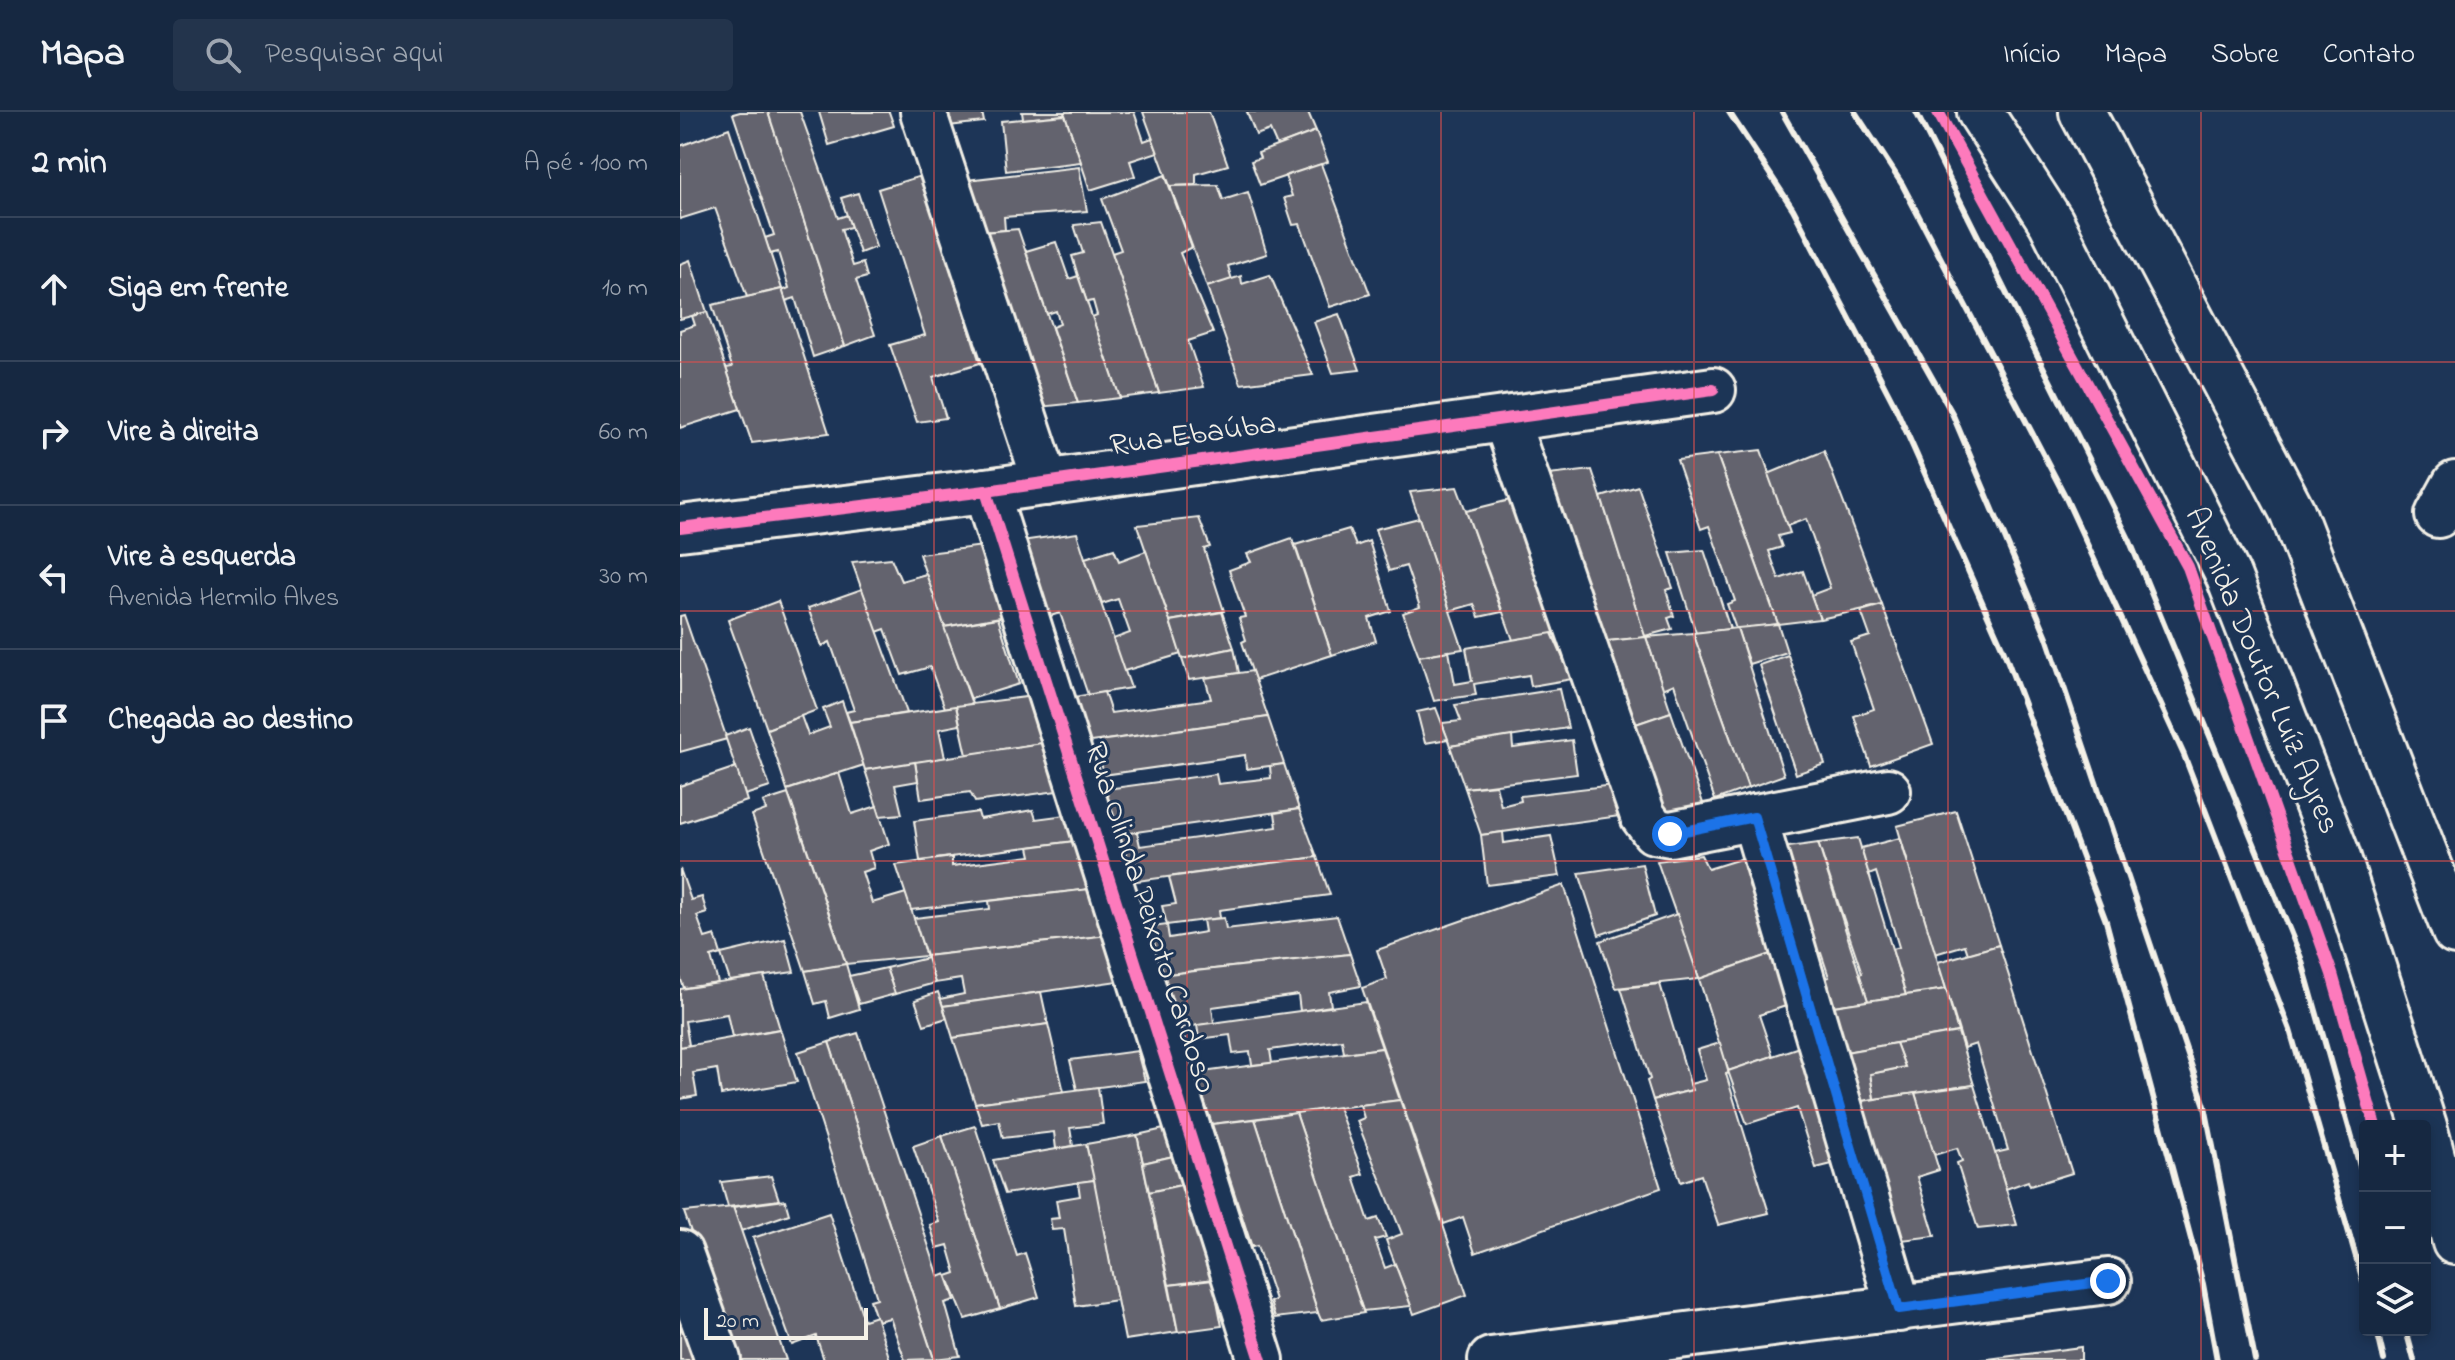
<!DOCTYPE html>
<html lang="pt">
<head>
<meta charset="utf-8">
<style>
  :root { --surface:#162841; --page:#23344c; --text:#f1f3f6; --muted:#9ea6b1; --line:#35445a }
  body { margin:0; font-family:"Indie Flower",sans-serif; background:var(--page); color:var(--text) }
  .controls { position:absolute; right:24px; bottom:24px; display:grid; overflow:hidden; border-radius:8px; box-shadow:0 4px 12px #0003 }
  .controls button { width:72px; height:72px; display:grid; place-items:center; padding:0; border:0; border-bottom:2px solid var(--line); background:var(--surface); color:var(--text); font:40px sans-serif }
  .scale { position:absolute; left:24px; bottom:20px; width:164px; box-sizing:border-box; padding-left:8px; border:4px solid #f4f1e8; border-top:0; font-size:22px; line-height:28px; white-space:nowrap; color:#f4f1e8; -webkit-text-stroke:6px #1d3557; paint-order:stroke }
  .stop { position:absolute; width:24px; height:24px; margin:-18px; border:6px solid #1a73e8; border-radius:50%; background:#fff }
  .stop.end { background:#1a73e8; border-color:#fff; box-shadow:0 2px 8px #0008 }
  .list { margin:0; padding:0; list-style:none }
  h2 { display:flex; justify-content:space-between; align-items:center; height:104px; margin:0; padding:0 32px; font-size:34px }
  h2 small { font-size:26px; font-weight:400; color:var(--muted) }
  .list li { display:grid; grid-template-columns:52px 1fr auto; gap:24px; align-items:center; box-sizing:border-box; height:144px; padding:0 32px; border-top:2px solid var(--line) }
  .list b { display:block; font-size:30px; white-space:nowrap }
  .list p { margin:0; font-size:26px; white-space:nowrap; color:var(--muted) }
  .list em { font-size:26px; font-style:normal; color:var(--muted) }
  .icon { flex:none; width:44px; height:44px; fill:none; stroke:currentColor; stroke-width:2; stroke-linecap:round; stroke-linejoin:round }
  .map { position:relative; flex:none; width:1775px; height:1248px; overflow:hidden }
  header { display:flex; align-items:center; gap:48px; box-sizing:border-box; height:112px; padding:0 40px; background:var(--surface); border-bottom:2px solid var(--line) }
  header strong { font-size:38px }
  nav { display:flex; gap:44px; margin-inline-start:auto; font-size:28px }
  .search { width:560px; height:72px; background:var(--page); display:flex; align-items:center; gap:20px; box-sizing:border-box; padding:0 28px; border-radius:8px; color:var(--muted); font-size:30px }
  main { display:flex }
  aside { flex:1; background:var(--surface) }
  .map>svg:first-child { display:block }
  .building { fill:#64646e; stroke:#f4f1e8; stroke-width:2 }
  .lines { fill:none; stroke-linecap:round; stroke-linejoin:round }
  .minor-casing { stroke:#f4f1e8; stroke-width:50 }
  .highway-casing { stroke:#f4f1e8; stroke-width:50 }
  .minor { stroke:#1d3557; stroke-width:44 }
  .highway { stroke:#1d3557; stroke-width:44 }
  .rail { stroke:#f4f1e8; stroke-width:6 }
  .cycleway-casing { stroke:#1d3557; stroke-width:17 }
  .cycleway { stroke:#fd7abc; stroke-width:12 }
  .route { stroke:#1a73e8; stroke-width:10 }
  .grid { fill:none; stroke:#dc504e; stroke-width:2; stroke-opacity:0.55 }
  .labels { text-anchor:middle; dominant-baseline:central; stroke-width:6; stroke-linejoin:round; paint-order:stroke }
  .street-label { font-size:32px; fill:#f4f1e8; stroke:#1d3557 }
</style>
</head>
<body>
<header>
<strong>Mapa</strong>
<div class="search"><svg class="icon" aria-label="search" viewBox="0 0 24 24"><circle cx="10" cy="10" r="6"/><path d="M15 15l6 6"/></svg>Pesquisar aqui</div>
<nav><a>Início</a><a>Mapa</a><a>Sobre</a><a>Contato</a></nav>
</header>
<main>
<aside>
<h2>2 min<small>A pé · 100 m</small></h2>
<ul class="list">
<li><svg class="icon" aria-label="ahead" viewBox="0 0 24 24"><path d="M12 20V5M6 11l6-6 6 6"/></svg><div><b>Siga em frente</b></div><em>10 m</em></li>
<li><svg class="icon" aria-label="right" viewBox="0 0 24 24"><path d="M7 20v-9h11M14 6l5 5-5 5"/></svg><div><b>Vire à direita</b></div><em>60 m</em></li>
<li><svg class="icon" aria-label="left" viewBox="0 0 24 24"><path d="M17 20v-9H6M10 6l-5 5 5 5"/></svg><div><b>Vire à esquerda</b><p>Avenida Hermilo Alves</p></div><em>30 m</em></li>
<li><svg class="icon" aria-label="arrive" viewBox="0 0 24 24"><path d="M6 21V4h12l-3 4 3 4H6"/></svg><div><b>Chegada ao destino</b></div></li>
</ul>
</aside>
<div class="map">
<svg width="1775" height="1248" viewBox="0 0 1775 1248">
  <rect width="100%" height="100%" fill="#1d3557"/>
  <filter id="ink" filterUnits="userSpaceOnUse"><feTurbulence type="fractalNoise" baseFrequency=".0125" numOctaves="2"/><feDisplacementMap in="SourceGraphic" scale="16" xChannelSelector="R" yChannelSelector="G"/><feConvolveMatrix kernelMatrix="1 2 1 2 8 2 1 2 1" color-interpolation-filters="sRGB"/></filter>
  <g filter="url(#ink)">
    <g class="building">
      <polygon points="60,0 88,0 165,234 133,245 115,186 106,189 102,179 109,176 98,140 90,142 85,126 94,123 53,2"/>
      <polygon points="88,0 120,0 158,106 167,103 171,115 161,117 173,154 183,151 187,165 176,168 195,223 165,234"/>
      <polygon points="139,0 209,0 214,14 149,33"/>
      <polygon points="260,0 302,0 304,10 259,15"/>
      <polygon points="342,0 384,0 385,3 343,7"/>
      <polygon points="384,0 454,0 464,29 472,26 478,40 450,49 455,64 410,78"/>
      <polygon points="463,0 529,0 548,53 516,62 516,73 490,74"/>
      <polygon points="567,0 628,0 636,19 597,34 590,18 576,23"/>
      <polygon points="385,3 401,50 326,59 321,9"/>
      <polygon points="49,16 102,177 67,185 35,96 0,107 0,34"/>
      <polygon points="636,19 648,50 580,73 571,49 580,46 578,41"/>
      <polygon points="641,52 690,182 650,195 620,112 613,113 604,86 612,84 605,64"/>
      <polygon points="399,55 407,99 324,105 325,118 292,121 287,68"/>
      <polygon points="485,63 512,135 500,141 533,221 508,229 524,275 479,281 432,141 441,138 422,87"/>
      <polygon points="241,64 300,251 253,265 266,306 237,310 210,233 245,223 198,77"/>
      <polygon points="538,73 543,88 568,80 587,142 548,154 552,168 527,175 490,74"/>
      <polygon points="178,81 196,135 180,141 161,86"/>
      <polygon points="421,110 432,141 479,281 440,286 412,205 417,203 413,189 407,190 398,164 392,144 403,141 394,113"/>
      <polygon points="338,117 367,202 398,291 350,296 292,121"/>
      <polygon points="376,130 389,167 398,164 440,286 398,291 372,215 380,212 376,199 367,202 346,139"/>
      <polygon points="10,148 27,200 0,207 0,152"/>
      <polygon points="590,163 633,263 561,272 527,175 561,164 562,172"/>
      <polygon points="102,177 149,321 72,331 46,256 52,255 32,193"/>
      <polygon points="27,200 60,297 0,316 0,218 15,213 12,204"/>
      <polygon points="659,202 680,258 653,261 634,210"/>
      <polygon points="1081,338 1110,421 1098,424 1102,435 1089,439 1099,467 1123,459 1140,507 1098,512 1037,343"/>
      <polygon points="1144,339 1202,493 1140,507 1131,483 1150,476 1126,407 1107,414 1088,362"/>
      <polygon points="1037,343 1098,512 1056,517 1047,492 1055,489 1029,414 1021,417 997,348"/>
      <polygon points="912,358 921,385 966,525 918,530 868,363"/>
      <polygon points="958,374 993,476 986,478 994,504 988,506 992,517 965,524 921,385"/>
      <polygon points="777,375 786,399 822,500 799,505 794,492 770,499 730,380"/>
      <polygon points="834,387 882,520 833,528 786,399"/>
      <polygon points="519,406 530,435 524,437 544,499 490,509 457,413"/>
      <polygon points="739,406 770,499 783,537 739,544 723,501 740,495 726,454 709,459 695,417"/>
      <polygon points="669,417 676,434 689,429 711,499 689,506 696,529 652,543 615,433"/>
      <polygon points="397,421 405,446 451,576 408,583 380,501 361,507 334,430"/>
      <polygon points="612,426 652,543 575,568 562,530 566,528 559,506 565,505 549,458 571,450 567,442"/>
      <polygon points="303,434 326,504 264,515 239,442"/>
      <polygon points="434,437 439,449 466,439 501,542 444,559 433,527 450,521 438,487 422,492 405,446"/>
      <polygon points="1024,438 1050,517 1016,521 990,441"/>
      <polygon points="211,446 221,469 246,462 292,592 265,596 250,555 222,563 205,517 197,520 172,450"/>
      <polygon points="182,477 227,601 170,610 166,600 174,598 150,530 142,534 128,496"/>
      <polygon points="98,489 137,598 87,617 48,508"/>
      <polygon points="1202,493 1253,632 1191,654 1174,604 1194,597 1171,530 1190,524 1181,499"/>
      <polygon points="542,500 554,536 502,547 490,509"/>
      <polygon points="4,503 47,627 0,640 0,504"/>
      <polygon points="318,506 339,572 291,587 264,515"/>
      <polygon points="1098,512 1107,540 1069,552 1057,516"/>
      <polygon points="1057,516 1104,663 1068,676 1013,521"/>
      <polygon points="872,521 892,567 851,574 849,563 794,572 796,583 754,589 739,544 769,539 775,572 792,569 786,536"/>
      <polygon points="1013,521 1068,676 1035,688 994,572 983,577 966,525"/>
      <polygon points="966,525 991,600 947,615 918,530"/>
      <polygon points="554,536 559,561 509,568 502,547"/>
      <polygon points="1108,543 1145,652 1116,662 1079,553"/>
      <polygon points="572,559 588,605 404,631 388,586 424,580 431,601 531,587 525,566"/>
      <polygon points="879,577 888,616 770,634 762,611 781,609 775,593"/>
      <polygon points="353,584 368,630 287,643 276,594"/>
      <polygon points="162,589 184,653 107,678 87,617 121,604 128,623 150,615 143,597"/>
      <polygon points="276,594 280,613 259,617 265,646 185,658 170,610"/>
      <polygon points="756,596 768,627 745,631 737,600"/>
      <polygon points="991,600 1025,697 978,704 947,615"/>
      <polygon points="588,605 604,652 566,657 565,643 423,663 419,629"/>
      <polygon points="69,615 90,675 65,683 45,624"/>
      <polygon points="832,624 833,636 892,628 897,662 785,676 770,634"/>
      <polygon points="368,630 385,678 295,690 290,680 241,687 235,650"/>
      <polygon points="235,650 238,669 215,673 222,702 200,704 185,658"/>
      <polygon points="604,652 619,697 435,723 419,678 536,662 538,672 591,666 590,654"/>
      <polygon points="56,655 67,689 0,711 0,674"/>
      <polygon points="159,661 172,702 197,694 209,732 189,739 194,756 182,760 192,791 226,781 246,844 166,852 107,678"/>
      <polygon points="816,673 821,694 841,689 840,684 933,673 940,704 801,723 785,676"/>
      <polygon points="108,682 166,852 164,853 125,859 72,703 86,698 83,690"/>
      <polygon points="619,697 637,745 450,770 435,723 457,720 460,734 597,715 595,701"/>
      <polygon points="353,698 356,707 393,702 402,728 240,749 234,709 298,700 300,707"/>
      <polygon points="1276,699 1319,833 1288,842 1285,833 1255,842 1217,714"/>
      <polygon points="823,720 824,731 871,724 880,764 807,773 801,723"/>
      <polygon points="1178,726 1212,837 1226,883 1188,889 1179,862 1182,861 1138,731"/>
      <polygon points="1220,726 1258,850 1266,877 1226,883 1212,837 1219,835 1196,760 1189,763 1181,736"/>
      <polygon points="402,728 418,776 231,798 216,753 272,745 272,754 351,744 349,735"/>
      <polygon points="1138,731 1188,889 1147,895 1139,868 1149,865 1141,841 1131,844 1117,804 1127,801 1115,767 1094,737"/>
      <polygon points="1021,743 1028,757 1070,744 1099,839 1019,867 977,749"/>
      <polygon points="637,745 650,783 539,798 540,806 487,813 482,794 496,792 489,765"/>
      <polygon points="962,752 975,804 919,823 899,761"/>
      <polygon points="0,757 11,788 22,785 27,801 17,804 25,826 35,823 41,842 31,845 38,871 4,876 0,865"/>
      <polygon points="884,773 981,1076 795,1141 783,1105 764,1112 682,876 707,867 697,838"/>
      <polygon points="418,776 428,823 246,844 234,806 310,797 309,789"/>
      <polygon points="997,802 1019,867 936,876 920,829"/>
      <polygon points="657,804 670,842 479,863 464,816 487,813 489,826 525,820 523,808 544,806 546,817"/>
      <polygon points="428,823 438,869 263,894 260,887 284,882 281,867 255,871 246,844"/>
      <polygon points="105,827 114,860 50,869 41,842"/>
      <polygon points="1319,833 1392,1061 1350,1074 1348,1069 1326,1077 1315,1041 1328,1038 1296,932 1284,936 1258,850"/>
      <polygon points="1099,839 1115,891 1079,903 1093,944 1048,959 1019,867"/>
      <polygon points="670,842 681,874 649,880 651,894 620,899 618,883 532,895 534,911 498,916 479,863"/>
      <polygon points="247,846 255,871 215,882 206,856"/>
      <polygon points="166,852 179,897 150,906 146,889 135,892 125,859"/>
      <polygon points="206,856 215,882 179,892 169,864"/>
      <polygon points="84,864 100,917 52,925 47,902 5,909 9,933 0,935 0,877"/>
      <polygon points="980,872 1012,978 973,988 967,969 970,967 941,876"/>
      <polygon points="1266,877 1278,920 1166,940 1147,895"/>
      <polygon points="258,880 267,906 244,913 235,888"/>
      <polygon points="361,880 368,912 273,926 263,894"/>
      <polygon points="686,890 702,936 664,941 662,928 590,938 592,951 572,953 570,940 553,942 550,923 519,927 517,913"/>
      <polygon points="368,912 384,980 295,991 273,926"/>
      <polygon points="100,917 117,970 41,983 37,957 13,961 17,984 0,987 0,935"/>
      <polygon points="1278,920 1294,973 1194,987 1190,962 1225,955 1216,931"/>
      <polygon points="178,921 259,1165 266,1162 275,1188 265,1191 280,1244 254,1247 149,930"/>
      <polygon points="149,930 254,1247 225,1248 210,1206 197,1209 190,1188 197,1186 118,940"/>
      <polygon points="1040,931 1049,961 1046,962 1089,1101 1038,1113 1021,1063 1001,1070 973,988 1012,978 1010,972 1026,968 1017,938"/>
      <polygon points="1216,931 1225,955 1190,962 1194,987 1176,990 1160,941"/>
      <polygon points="1128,932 1164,1049 1136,1056 1117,996 1067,1012 1048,959"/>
      <polygon points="702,936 720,988 532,1012 515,961"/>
      <polygon points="457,939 465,969 397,978 390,948"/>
      <polygon points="1294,973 1315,1041 1337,1113 1298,1117 1277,1051 1282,1049 1277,1036 1254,1043 1235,981"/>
      <polygon points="418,975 423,1012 390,1016 393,1034 376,1037 374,1020 323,1026 319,1009 302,1012 295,991"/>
      <polygon points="1235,981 1259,1058 1237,1065 1255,1124 1222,1128 1176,990"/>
      <polygon points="720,988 787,1183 734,1202 706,1128 722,1122 677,1009 684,1006 680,993"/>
      <polygon points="658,995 683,1062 674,1065 689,1109 698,1106 706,1125 695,1128 705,1156 715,1152 731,1194 683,1199 616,1001"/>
      <polygon points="616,1001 683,1199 684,1201 641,1208 638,1201 575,1007"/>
      <polygon points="575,1007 638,1201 595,1206 590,1190 595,1188 577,1134 572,1135 532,1012"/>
      <polygon points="295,1014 337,1144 345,1141 359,1185 320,1197 262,1024"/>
      <polygon points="493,1015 502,1042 463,1051 457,1023"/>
      <polygon points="457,1023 498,1220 445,1228 406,1032"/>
      <polygon points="262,1024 320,1197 285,1207 267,1164 276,1161 268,1133 257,1136 250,1113 259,1110 233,1034"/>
      <polygon points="406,1032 414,1068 325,1082 313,1048"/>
      <polygon points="502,1042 510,1071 469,1080 463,1051"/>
      <polygon points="91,1064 99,1088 48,1095 41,1070"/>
      <polygon points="414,1068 437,1188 396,1194 384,1117 372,1118 370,1107 379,1106 376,1088 400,1084 398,1070"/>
      <polygon points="510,1071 540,1166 489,1173 469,1080"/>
      <polygon points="105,1088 109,1102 61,1119 53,1095"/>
      <polygon points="53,1095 106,1248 56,1248 4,1100"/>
      <polygon points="149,1101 184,1208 196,1204 210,1248 144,1248 136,1224 112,1233 73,1126"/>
      <polygon points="533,1168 542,1214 498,1220 489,1173"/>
      <polygon points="0,1210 14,1247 19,1248 0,1248"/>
      <polygon points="1401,1235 1401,1248 1300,1248"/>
    </g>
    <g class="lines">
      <defs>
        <g id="minor">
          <polyline points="243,0 366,371"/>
          <polyline points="826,308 963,704 974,719 990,722 1208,679"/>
          <polyline points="306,379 581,1248"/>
          <polyline points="1758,403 1775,372"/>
          <polyline points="0,416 306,379 1033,278"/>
          <polyline points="1074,705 1219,1197"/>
          <polyline points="0,1141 38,1248"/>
          <polyline points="811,1248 1428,1169"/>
        </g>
        <g id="highway">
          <polyline points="1300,0 1371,110 1548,463 1656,740 1744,1014"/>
          <polyline points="1402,0 1612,399 1775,820"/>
          <polyline points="1745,1018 1775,1130"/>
        </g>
      </defs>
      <use href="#minor" class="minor-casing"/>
      <use href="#highway" class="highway-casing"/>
      <use href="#minor" class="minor"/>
      <use href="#highway" class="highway"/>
      <g class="rail">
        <polyline points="1049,0 1113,97 1214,292 1323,537 1426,809 1523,1172 1537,1248"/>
        <polyline points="1102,0 1272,301 1367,525 1525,994 1575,1248"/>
        <polyline points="1175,0 1222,72 1384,382 1504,643 1610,918 1685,1176"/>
        <polyline points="1236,0 1449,427 1621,846 1685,1072"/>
        <polyline points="1697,1218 1704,1248"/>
        <polyline points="1726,1218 1734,1248"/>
      </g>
      <defs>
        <g id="cycleway">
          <polyline points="1258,0 1508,455 1652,862 1695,1014"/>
          <polyline points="306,379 581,1248"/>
          <polyline points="0,416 306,379 1033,278"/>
        </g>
      </defs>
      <use href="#cycleway" class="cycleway-casing"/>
      <use href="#cycleway" class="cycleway"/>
    </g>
  </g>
  <g class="lines" filter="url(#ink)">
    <polyline class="route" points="990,722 1074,705 1219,1197 1428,1169"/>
  </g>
  <path class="grid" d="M254,0V1248M507,0V1248M761,0V1248M1014,0V1248M1268,0V1248M1521,0V1248M0,250H1775M0,499H1775M0,749H1775M0,998H1775"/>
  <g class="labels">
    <g class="street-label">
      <text transform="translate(513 324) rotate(-8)">Rua Ebaúba</text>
      <text transform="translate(1581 559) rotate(67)">Avenida Doutor Luíz Ayres</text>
      <text transform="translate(469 806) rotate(72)">Rua Olinda Peixoto Cardoso</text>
    </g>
  </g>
</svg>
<div class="controls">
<button>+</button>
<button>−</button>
<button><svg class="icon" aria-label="layers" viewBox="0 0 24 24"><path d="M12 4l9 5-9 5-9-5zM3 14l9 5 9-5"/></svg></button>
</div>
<div class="scale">20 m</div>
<div class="stop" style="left:990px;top:722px"></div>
<div class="stop end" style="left:1428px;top:1169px"></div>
</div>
</main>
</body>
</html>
